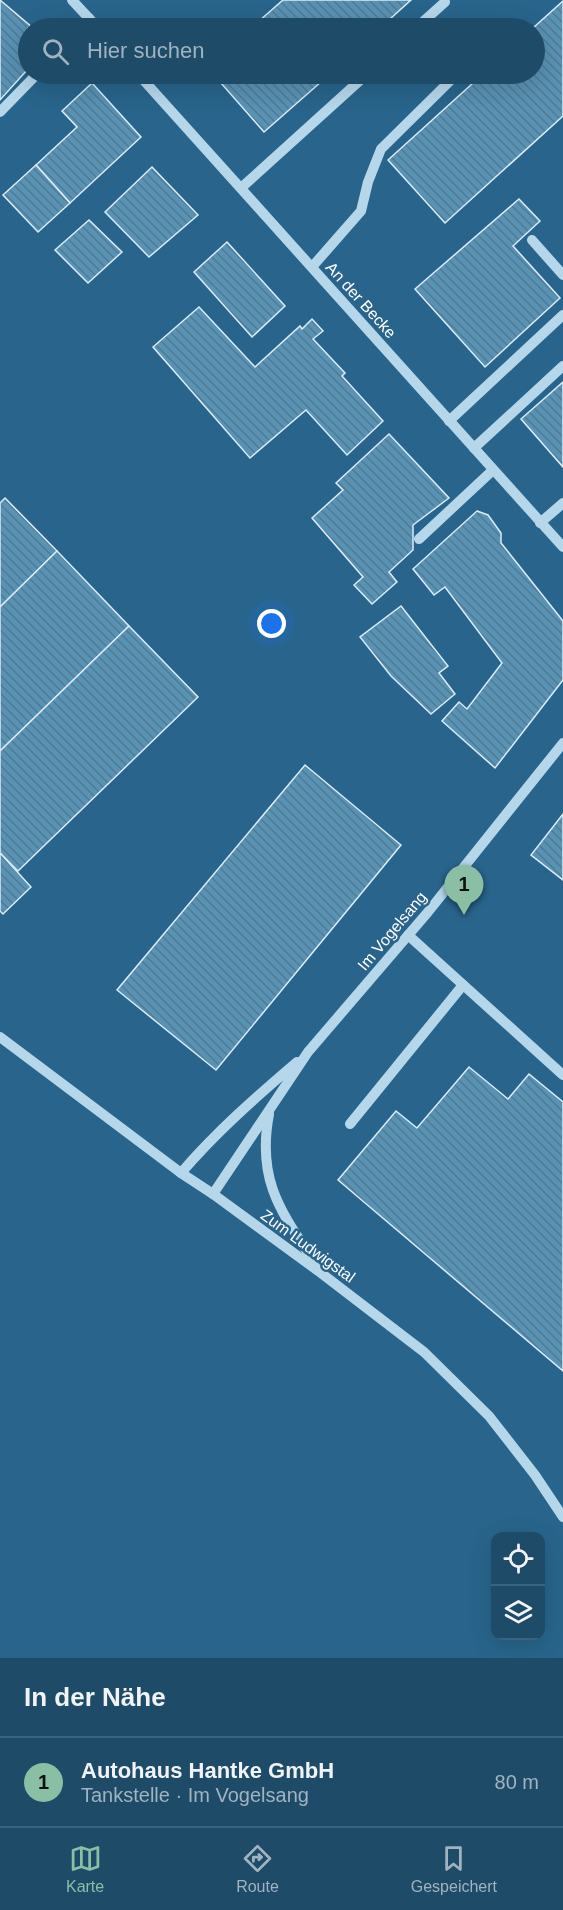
<!DOCTYPE html>
<html lang="de">
<head>
<meta charset="utf-8">
<style>
  :root { --surface:#1e4b68; --page:#2b5571; --text:#f1f3f6; --muted:#a1b3c0; --line:#3c637c; --accent:#8abfa5 }
  body { margin:0; font-family:Helvetica,sans-serif; background:var(--page); color:var(--text) }
  .controls { position:absolute; right:18px; bottom:18px; display:grid; overflow:hidden; border-radius:12px; box-shadow:0 6px 24px #0002 }
  .controls button { width:54px; height:54px; display:grid; place-items:center; padding:0; border:0; border-bottom:2px solid var(--line); background:var(--surface); color:var(--text); font:30px sans-serif }
  .you { position:absolute; left:272px; top:624px; width:21px; height:21px; margin:-15px; border:4px solid #fff; border-radius:50%; background:#1a73e8; box-shadow:0 0 0 9px #1a73e833 }
  .badge { display:grid; place-items:center; width:39px; height:39px; border-radius:50%; background:var(--accent); color:#111; font-size:20px; font-weight:700 }
  .pin { position:absolute; translate:-50% -50px; filter:drop-shadow(0 2px 3px #0008) }
  .pin::after { content:''; position:absolute; top:32px; width:21px; height:18px; background:inherit; clip-path:polygon(0 0,100% 0,50% 100%) }
  .list { margin:0; padding:0; list-style:none }
  h2 { display:flex; justify-content:space-between; align-items:center; height:78px; margin:0; padding:0 24px; font-size:26px }
  h2 small { font-size:20px; font-weight:400; color:var(--muted) }
  .list li { display:grid; grid-template-columns:39px 1fr auto; gap:18px; align-items:center; box-sizing:border-box; height:90px; padding:0 24px; border-top:2px solid var(--line) }
  .list b { display:block; font-size:22px; white-space:nowrap }
  .list p { margin:0; font-size:20px; white-space:nowrap; color:var(--muted) }
  .list em { font-size:20px; font-style:normal; color:var(--muted) }
  .icon { flex:none; width:33px; height:33px; fill:none; stroke:currentColor; stroke-width:2; stroke-linecap:round; stroke-linejoin:round }
  .map { position:relative; flex:none; width:563px; height:1658px; overflow:hidden }
  .search { position:absolute; background:var(--surface); box-shadow:0 6px 24px #0002; left:18px; right:18px; top:18px; height:66px; display:flex; align-items:center; gap:15px; box-sizing:border-box; padding:0 21px; border-radius:33px; color:var(--muted); font-size:22px }
  .sheet { height:168px; background:var(--surface) }
  nav { display:flex; justify-content:space-around; align-items:center; box-sizing:border-box; height:84px; border-top:2px solid var(--line); background:var(--surface); font-size:16px; color:var(--muted) }
  nav a { display:grid; justify-items:center; gap:3px }
  nav .on { color:var(--accent) }
  .map>svg:first-child { display:block }
  .building { fill:url(#building-back-hatch); stroke:#daecf7; stroke-width:1.5 }
  .lines { fill:none; stroke-linecap:round; stroke-linejoin:round }
  .minor { stroke:#b6d6ea; stroke-width:10 }
  .labels { text-anchor:middle; dominant-baseline:central; stroke-width:5; stroke-linejoin:round; paint-order:stroke }
  .street-label { font-size:16px; fill:#fff; stroke:#28648b }
</style>
</head>
<body>
<div class="map">
<svg width="563" height="1658" viewBox="0 0 563 1658">
  <defs>
    <pattern id="building-back-hatch" width="6" height="6" patternUnits="userSpaceOnUse" patternTransform="scale(1.5)"><rect width="6" height="6" fill="#5892b5"/><path d="M-1 5l2 2M0 0l6 6M5-1l2 2" fill="none" stroke="#547a90"/></pattern>
  </defs>
  <rect width="100%" height="100%" fill="#28648b"/>
  <g class="building">
    <polygon points="0,0 33,28 28,28 28,69 0,100"/>
    <polygon points="283,0 411,0 380,28 251,28"/>
    <polygon points="563,1 563,116 445,223 388,160 483,74 534,74 534,28 533,28"/>
    <polygon points="213,74 330,74 264,132"/>
    <polygon points="92,83 141,137 70,203 36,165 77,127 62,111"/>
    <polygon points="36,165 70,203 38,232 3,195"/>
    <polygon points="152,167 198,215 149,257 105,212"/>
    <polygon points="519,199 540,221 513,246 560,298 485,367 415,289"/>
    <polygon points="89,220 122,252 88,283 55,250"/>
    <polygon points="227,242 285,306 252,337 194,272"/>
    <polygon points="199,307 255,367 300,326 302,329 312,319 323,331 313,339 345,373 342,376 383,421 347,455 306,410 250,458 153,347"/>
    <polygon points="563,382 563,467 521,419"/>
    <polygon points="389,434 449,498 413,525 413,550 389,572 397,582 372,604 354,585 363,577 312,518 343,490 336,483"/>
    <polygon points="5,498 57,551 0,607 0,503"/>
    <polygon points="477,511 488,515 501,533 501,543 563,621 563,680 495,768 442,721 459,702 467,709 502,663 445,587 434,595 413,569"/>
    <polygon points="57,551 129,626 0,751 0,607"/>
    <polygon points="401,606 448,666 439,673 455,694 431,714 391,676 360,637"/>
    <polygon points="129,626 198,697 18,871 0,853 0,751"/>
    <polygon points="305,765 401,845 216,1070 117,990"/>
    <polygon points="563,814 563,880 531,855"/>
    <polygon points="0,853 31,887 3,914 0,911"/>
    <polygon points="469,1067 508,1099 529,1074 563,1102 563,1371 338,1180 396,1111 417,1128"/>
  </g>
  <g class="lines">
    <g class="minor">
      <polyline points="72,0 98,28"/>
      <polyline points="79,28 89,18"/>
      <polyline points="416,28 445,2"/>
      <polyline points="502,28 504,27"/>
      <polyline points="138,74 563,547"/>
      <polyline points="0,112 37,74"/>
      <polyline points="241,188 367,74"/>
      <polyline points="532,240 563,275"/>
      <polyline points="312,267 361,211 368,182 381,149 457,74"/>
      <polyline points="449,421 563,315"/>
      <polyline points="474,448 563,366"/>
      <polyline points="540,523 563,503"/>
      <polyline points="419,539 493,470"/>
      <polyline points="408,935 563,1075"/>
      <polyline points="0,1037 181,1173 213,1194 321,1273 424,1352 489,1416 535,1475 563,1517"/>
      <path d="M269,1114C256,1183 283,1214 318,1268"/>
      <polyline points="350,1124 463,985"/>
      <path d="M181,1173C216,1132 256,1097 297,1062"/>
      <polyline points="213,1194 308,1052 428,912 563,743"/>
    </g>
  </g>
  <g class="labels">
    <g class="street-label">
      <text transform="translate(361 300) rotate(48)">An der Becke</text>
      <text transform="translate(392 931) rotate(-50)">Im Vogelsang</text>
      <text transform="translate(308 1246) rotate(36)">Zum Ludwigstal</text>
    </g>
  </g>
</svg>
<div class="controls">
<button><svg class="icon" aria-label="locate" viewBox="0 0 24 24"><circle cx="12" cy="12" r="6"/><path d="M12 2v4M12 18v4M2 12h4M18 12h4"/></svg></button>
<button><svg class="icon" aria-label="layers" viewBox="0 0 24 24"><path d="M12 4l9 5-9 5-9-5zM3 14l9 5 9-5"/></svg></button>
</div>
<div class="you"></div>
<div class="pin badge" style="left:464px;top:915px">1</div>
<div class="search"><svg class="icon" aria-label="search" viewBox="0 0 24 24"><circle cx="10" cy="10" r="6"/><path d="M15 15l6 6"/></svg>Hier suchen</div>
</div>
<section class="sheet">
<h2>In der Nähe<small></small></h2>
<ul class="list">
<li><span class="badge">1</span><div><b>Autohaus Hantke GmbH</b><p>Tankstelle · Im Vogelsang</p></div><em>80 m</em></li>
</ul>
</section>
<nav>
<a class="on"><svg class="icon" aria-label="map" viewBox="0 0 24 24"><path d="M3 6l6-2 6 2 6-2v14l-6 2-6-2-6 2zM9 4v14M15 6v14"/></svg>Karte</a>
<a><svg class="icon" aria-label="directions" viewBox="0 0 24 24"><path d="M12 3l9 9-9 9-9-9zM9 14v-3h6M13 9l2 2-2 2"/></svg>Route</a>
<a><svg class="icon" aria-label="saved" viewBox="0 0 24 24"><path d="M7 4h10v16l-5-4-5 4z"/></svg>Gespeichert</a>
</nav>
</body>
</html>
